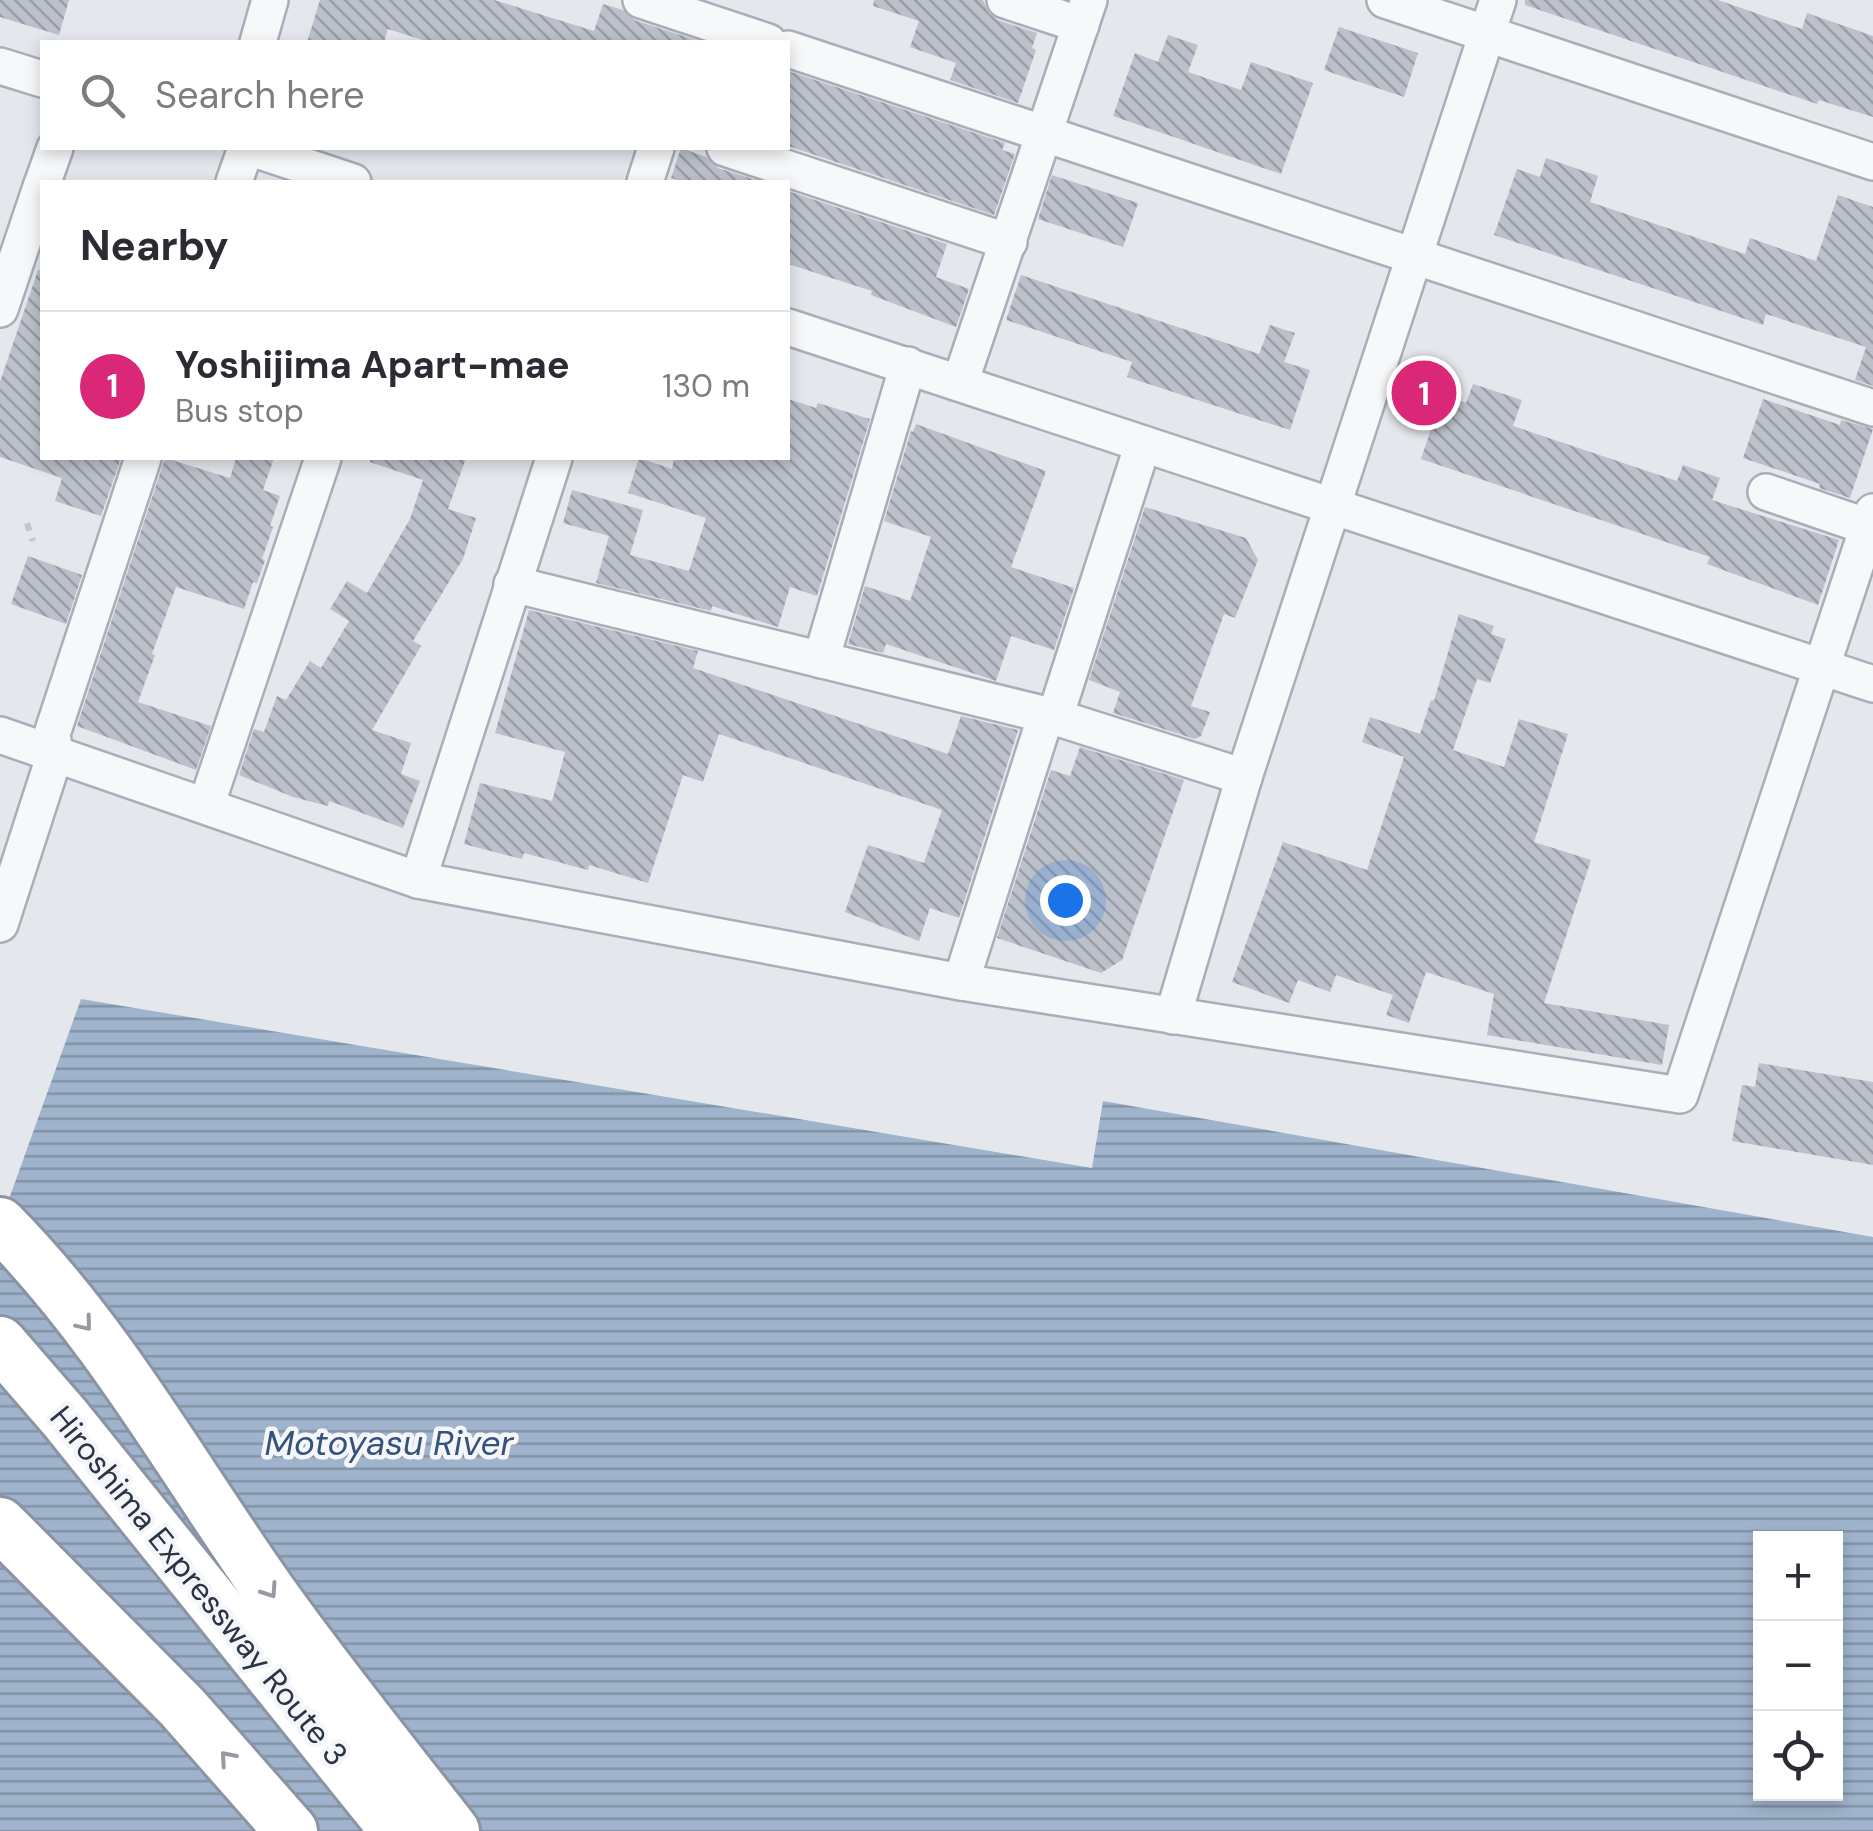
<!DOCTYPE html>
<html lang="en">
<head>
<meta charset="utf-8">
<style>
  :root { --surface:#fff; --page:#f7f7f7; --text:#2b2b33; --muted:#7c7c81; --line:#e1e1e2; --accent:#db2777 }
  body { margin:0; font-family:"DM Sans",sans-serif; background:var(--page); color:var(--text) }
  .controls { position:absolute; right:30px; bottom:30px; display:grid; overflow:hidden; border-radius:0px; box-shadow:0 5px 15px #0003 }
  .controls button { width:90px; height:90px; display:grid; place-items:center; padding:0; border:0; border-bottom:2px solid var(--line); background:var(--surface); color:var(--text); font:50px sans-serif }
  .you { position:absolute; left:1065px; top:900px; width:35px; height:35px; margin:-25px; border:8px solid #fff; border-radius:50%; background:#1a73e8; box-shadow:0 0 0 15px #1a73e833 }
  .badge { display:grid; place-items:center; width:65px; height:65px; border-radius:50%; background:var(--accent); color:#fff; font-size:32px; font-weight:700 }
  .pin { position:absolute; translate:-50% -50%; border:5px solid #fff; box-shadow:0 2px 10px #0006 }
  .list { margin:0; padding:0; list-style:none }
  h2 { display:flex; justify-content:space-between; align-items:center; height:130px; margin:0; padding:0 40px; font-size:42px }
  h2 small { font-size:32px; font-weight:400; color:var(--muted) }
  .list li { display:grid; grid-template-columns:65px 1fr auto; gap:30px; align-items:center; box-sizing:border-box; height:150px; padding:0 40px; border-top:2px solid var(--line) }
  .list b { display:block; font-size:38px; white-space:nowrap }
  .list p { margin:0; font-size:32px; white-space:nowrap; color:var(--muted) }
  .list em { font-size:32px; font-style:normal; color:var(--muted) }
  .icon { flex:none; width:55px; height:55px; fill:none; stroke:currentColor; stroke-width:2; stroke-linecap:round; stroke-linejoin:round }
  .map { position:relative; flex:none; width:1873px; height:1831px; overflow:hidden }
  .search { position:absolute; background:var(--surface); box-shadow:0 5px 15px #0003; left:40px; top:40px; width:750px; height:110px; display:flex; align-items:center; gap:25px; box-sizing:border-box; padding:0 35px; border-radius:0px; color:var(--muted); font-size:38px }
  .panel { position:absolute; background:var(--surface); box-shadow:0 5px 15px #0003; left:40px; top:180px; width:750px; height:280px; border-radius:0px }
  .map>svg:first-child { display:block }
  .water { fill:url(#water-rules); fill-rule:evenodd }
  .building { fill:url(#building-back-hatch) }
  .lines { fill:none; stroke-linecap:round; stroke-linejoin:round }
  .minor-casing { stroke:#a9aeb7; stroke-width:40 }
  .highway-casing { stroke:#8b94a3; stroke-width:58 }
  .path { stroke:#c2c5cb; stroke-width:6; stroke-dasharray:8 8; stroke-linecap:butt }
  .minor { stroke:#f7f8fa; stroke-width:35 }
  .highway { stroke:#fff; stroke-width:52 }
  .oneway { stroke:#959aa2 }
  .labels { text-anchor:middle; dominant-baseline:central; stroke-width:9; stroke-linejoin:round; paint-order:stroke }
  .street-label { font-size:32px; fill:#2b3445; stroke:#f4f6f9 }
  .water-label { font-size:35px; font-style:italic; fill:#34527a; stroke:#f4f6f9 }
</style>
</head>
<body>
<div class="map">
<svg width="1873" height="1831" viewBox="0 0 1873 1831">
  <defs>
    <pattern id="water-rules" width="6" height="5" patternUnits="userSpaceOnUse" patternTransform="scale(2.5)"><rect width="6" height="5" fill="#9fb4cc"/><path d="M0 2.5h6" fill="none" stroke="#8293a7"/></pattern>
    <pattern id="building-back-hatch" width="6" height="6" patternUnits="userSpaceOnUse" patternTransform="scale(2.5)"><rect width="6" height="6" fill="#bbc0ca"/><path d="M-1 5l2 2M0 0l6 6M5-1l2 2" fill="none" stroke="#989da6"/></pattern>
  </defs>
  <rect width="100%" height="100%" fill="#e4e7ec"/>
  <path class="water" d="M81,999L1092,1168L1103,1101L1873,1237V1831H0V1224ZM1760,1538H1836V1794H1760Z"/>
  <g class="building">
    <polygon points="0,0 69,0 59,35 0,17"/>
    <polygon points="320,0 494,0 594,31 603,4 623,10 634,20 702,42 429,42 388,29 384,42 307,42"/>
    <polygon points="874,0 983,0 989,13 997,20 1037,33 1032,48 1036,50 1018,103 950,80 956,63 910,47 919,21 873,6"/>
    <polygon points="1525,0 1718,0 1802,29 1807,13 1873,36 1873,117 1819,100 1817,104 1525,5"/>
    <polygon points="1339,27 1418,53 1404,97 1324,70"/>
    <polygon points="1168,35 1198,45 1188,72 1241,90 1251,62 1313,83 1281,174 1113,116 1135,53 1158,62"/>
    <polygon points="788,71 1005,143 1002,150 1015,154 994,215 788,146"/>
    <polygon points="681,148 706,157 718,168 762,182 684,182 671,178"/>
    <polygon points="1546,158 1598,176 1590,202 1745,254 1750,238 1816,261 1838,195 1873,207 1873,386 1855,380 1866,347 1766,314 1763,325 1494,235 1517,169 1540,177"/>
    <polygon points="1052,175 1138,203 1123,247 1038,219"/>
    <polygon points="788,191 947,244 936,277 969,289 956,327 871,295 872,291 788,264"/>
    <polygon points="38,270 42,270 42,458 121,458 101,516 55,501 62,478 0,457 0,382"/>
    <polygon points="1021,275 1259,354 1270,325 1295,333 1284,362 1310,370 1290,430 1127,377 1132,362 1006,320"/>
    <polygon points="1473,384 1522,400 1513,426 1677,481 1683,465 1720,478 1712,500 1839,540 1818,605 1707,564 1710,557 1421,459 1443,394 1466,403"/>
    <polygon points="788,399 816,408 818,403 870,419 817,596 790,587 778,627 712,606 711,611 596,583 609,536 563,523 572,490 643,510 630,555 689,571 706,518 628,493 639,458 672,469 674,458 788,458"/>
    <polygon points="1763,399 1840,425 1841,420 1873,429 1850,498 1819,488 1820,484 1743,458"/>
    <polygon points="916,424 1046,471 1011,567 1074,588 1054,650 1011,636 996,681 886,644 883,653 848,644 865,586 910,601 931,537 884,521 911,431 913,432"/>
    <polygon points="165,458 230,478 236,458 274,458 263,490 280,496 270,526 273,527 262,559 265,560 257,583 253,582 244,609 176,587 152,654 155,655 138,702 211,726 196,770 77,726"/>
    <polygon points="370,458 466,458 448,509 476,518 463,559 413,641 421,646 372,730 411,743 401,774 420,781 403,828 329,801 328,806 293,797 239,775 254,729 264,732 277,696 286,700 310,661 321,668 349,621 330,609 347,581 367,593 410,519 423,480 370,462"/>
    <polygon points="1145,507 1246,538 1258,560 1235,618 1224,614 1191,706 1210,712 1201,736 1195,739 1113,713 1120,692 1089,680"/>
    <polygon points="28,556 82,575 66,624 11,604"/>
    <polygon points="529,610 698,651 693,668 948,754 961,716 1018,730 959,918 930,908 919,941 845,912 868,845 924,863 942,810 719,734 703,782 683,775 648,883 589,865 588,870 524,853 522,859 464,844 480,783 552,801 565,752 495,733"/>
    <polygon points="1459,614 1494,626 1491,634 1506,639 1490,683 1477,679 1453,750 1504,767 1519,719 1568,734 1534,842 1591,860 1544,1003 1669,1025 1662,1065 1487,1035 1494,994 1426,972 1409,1023 1386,1015 1393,995 1336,975 1330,992 1298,980 1289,1003 1232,982 1283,842 1367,870 1404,757 1362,742 1370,717 1420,734 1431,700 1434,701"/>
    <polygon points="1080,747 1184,780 1122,960 1101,973 997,938 1051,770 1070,776"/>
    <polygon points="1759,1063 1873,1082 1873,1165 1732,1141 1742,1085 1755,1087"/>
  </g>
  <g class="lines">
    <defs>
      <g id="minor">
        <polyline points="641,0 768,42"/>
        <polyline points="1005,0 1081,25"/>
        <polyline points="1385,0 1873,162"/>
        <polyline points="258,42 270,0"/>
        <polyline points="788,49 1873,408"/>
        <polyline points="0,66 42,79"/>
        <polyline points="251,148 353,182"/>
        <polyline points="725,148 1009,242"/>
        <polyline points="43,182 55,148"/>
        <polyline points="234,182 246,148"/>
        <polyline points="645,182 656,148"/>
        <polyline points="0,309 42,184"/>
        <polyline points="788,327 1873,684"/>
        <polyline points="960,383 1089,0"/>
        <polyline points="1766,492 1868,527"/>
        <polyline points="512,584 1055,717 1244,777"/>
        <polyline points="821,660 908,365"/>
        <polyline points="1055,717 1143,444"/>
        <polyline points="0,735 418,880 961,982 1680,1095 1873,512"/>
        <polyline points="206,806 323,458"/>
        <polyline points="418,880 554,458"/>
        <polyline points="0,924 55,754 52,734 143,458"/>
        <polyline points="961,982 1046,715"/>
        <polyline points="1173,1016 1244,777 1498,0"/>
      </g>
      <g id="highway">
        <path d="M0,1224C111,1336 186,1475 277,1602C333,1680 394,1755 453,1831"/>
        <polyline points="0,1343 65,1418 397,1831"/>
        <polyline points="0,1524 182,1707 291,1831"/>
      </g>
    </defs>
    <use href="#minor" class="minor-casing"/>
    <use href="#highway" class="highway-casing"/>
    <polyline class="path" points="27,523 33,541"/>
    <use href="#minor" class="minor"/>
    <use href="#highway" class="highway"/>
  </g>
  <defs><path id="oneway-chevron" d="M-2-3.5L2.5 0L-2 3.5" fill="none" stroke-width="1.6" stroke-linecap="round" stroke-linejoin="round" transform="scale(2.5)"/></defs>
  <g class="oneway">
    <use href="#oneway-chevron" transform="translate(85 1324) rotate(51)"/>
    <use href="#oneway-chevron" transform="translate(270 1591) rotate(56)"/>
    <use href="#oneway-chevron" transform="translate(227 1758) rotate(-131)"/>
  </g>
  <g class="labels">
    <g class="street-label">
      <text transform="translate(199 1586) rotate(51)">Hiroshima Expressway Route 3</text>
    </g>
    <g class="water-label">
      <text x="389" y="1443">Motoyasu River</text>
    </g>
  </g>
</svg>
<div class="controls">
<button>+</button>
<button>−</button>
<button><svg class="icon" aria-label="locate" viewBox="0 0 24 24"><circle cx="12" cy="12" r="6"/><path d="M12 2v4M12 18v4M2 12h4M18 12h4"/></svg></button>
</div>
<div class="you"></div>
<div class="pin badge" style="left:1424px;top:393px">1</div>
<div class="search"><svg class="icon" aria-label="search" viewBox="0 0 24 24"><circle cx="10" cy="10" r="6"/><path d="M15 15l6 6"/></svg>Search here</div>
<section class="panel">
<h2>Nearby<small></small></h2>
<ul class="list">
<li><span class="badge">1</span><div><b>Yoshijima Apart-mae</b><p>Bus stop</p></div><em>130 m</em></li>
</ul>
</section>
</div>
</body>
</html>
